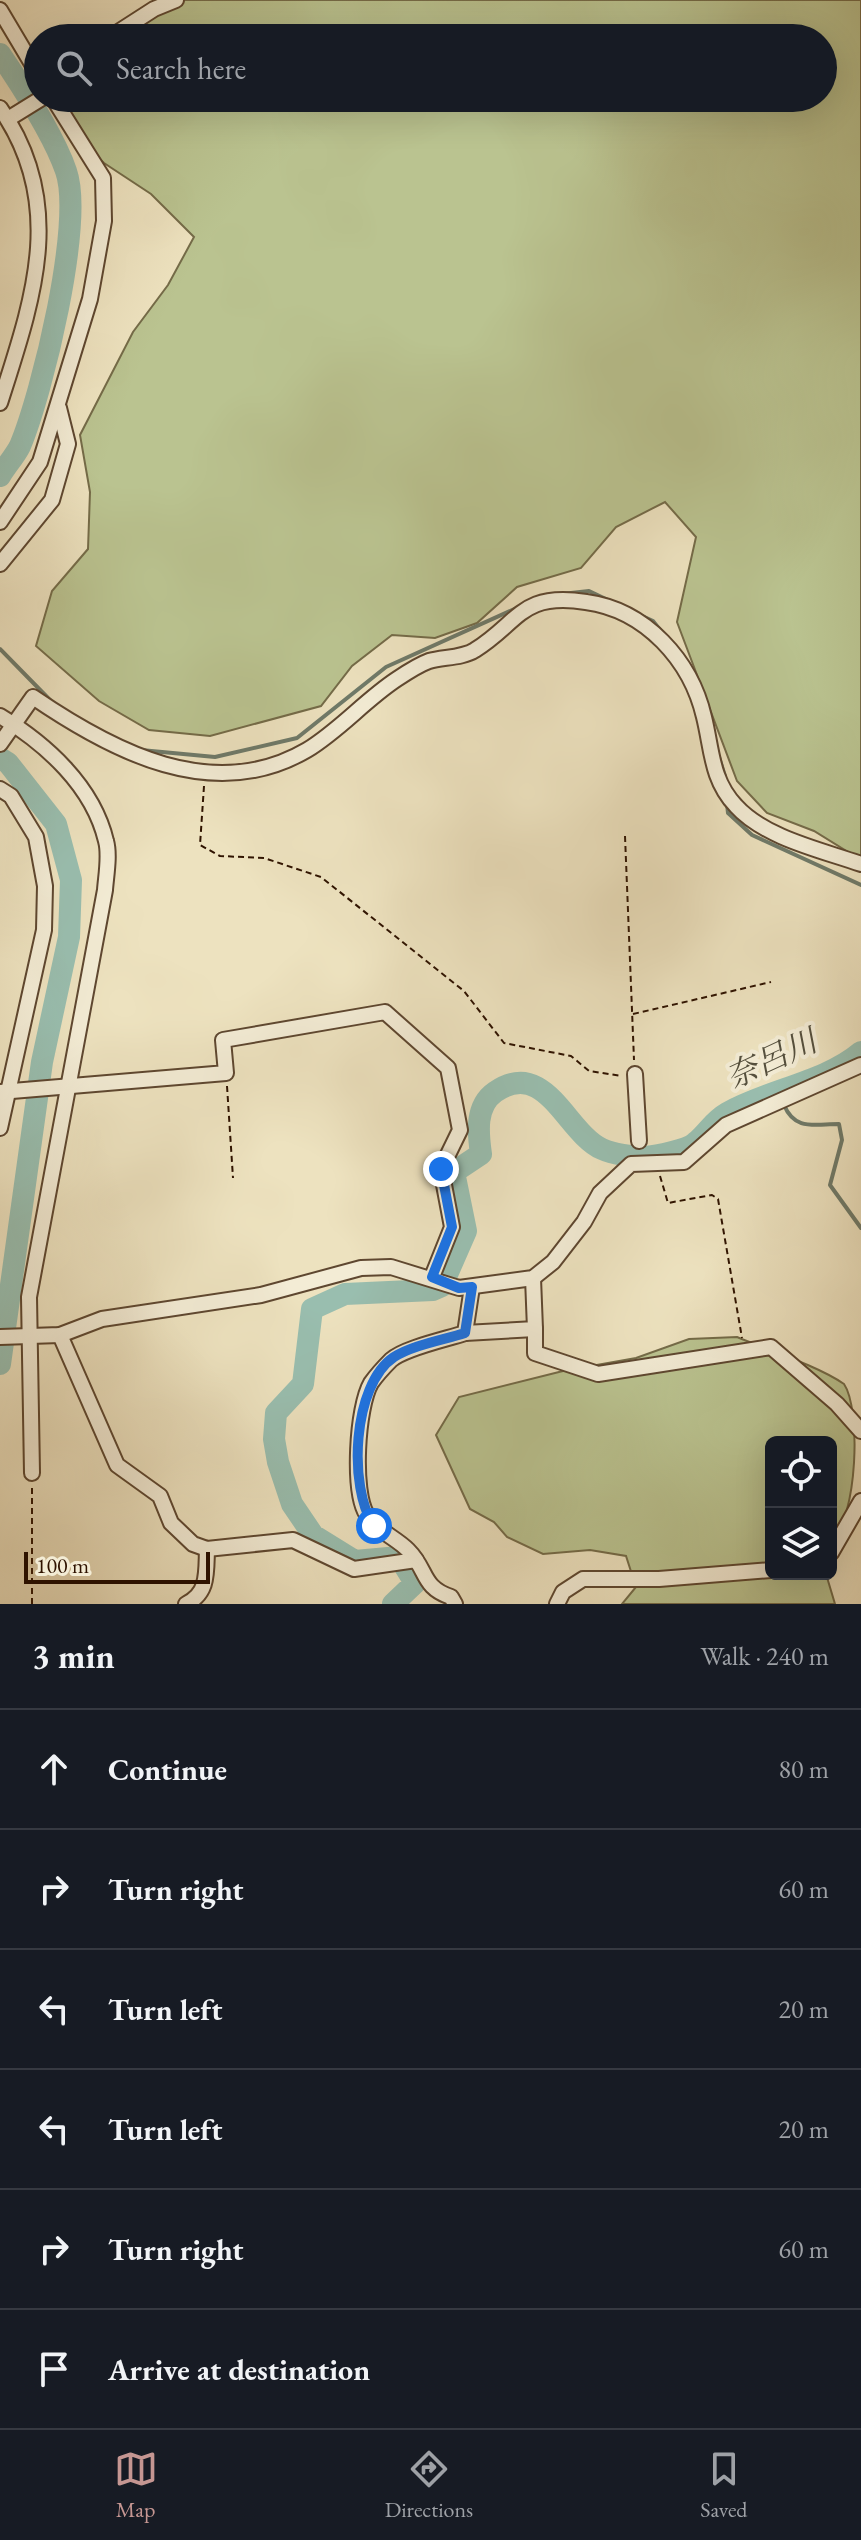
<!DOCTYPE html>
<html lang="en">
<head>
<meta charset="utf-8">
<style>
  :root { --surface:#171b24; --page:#242831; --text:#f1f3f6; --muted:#9ea1a6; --line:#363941; --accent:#c59692 }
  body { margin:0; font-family:"EB Garamond","Noto Serif JP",serif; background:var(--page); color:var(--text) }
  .controls { position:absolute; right:24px; bottom:24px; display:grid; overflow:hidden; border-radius:12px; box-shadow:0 8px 32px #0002 }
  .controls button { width:72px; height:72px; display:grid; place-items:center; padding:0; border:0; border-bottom:2px solid var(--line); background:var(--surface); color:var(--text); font:40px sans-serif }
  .scale { position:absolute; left:24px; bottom:20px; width:186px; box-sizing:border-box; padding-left:8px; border:4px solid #2f1300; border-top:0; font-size:22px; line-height:28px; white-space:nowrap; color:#2f1300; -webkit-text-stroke:6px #f3ecd5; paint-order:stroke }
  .stop { position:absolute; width:24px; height:24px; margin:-18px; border:6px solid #1a73e8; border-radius:50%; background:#fff }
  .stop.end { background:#1a73e8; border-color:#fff; box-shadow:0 2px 8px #0008 }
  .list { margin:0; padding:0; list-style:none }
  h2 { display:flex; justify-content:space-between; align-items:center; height:104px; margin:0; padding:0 32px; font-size:34px }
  h2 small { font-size:26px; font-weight:400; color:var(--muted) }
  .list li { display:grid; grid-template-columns:52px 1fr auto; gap:24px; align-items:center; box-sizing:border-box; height:120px; padding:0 32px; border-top:2px solid var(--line) }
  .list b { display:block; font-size:30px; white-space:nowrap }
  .list em { font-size:26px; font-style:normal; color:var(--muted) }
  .icon { flex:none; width:44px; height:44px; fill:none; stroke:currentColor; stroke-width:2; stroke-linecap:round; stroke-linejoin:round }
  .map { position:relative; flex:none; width:861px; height:1604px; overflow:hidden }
  .search { position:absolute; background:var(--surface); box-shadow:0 8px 32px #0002; left:24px; right:24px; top:24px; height:88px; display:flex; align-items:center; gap:20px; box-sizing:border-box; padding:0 28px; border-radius:44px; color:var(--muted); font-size:30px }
  .sheet { height:824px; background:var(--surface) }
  nav { display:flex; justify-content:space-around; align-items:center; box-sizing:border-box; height:112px; border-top:2px solid var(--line); background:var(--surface); font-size:22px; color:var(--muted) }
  nav a { display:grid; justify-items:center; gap:4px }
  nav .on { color:var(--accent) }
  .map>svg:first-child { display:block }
  .green { fill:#bac390; stroke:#746b48; stroke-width:2 }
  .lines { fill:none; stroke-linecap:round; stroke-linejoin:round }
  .stream { stroke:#6f7a69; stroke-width:4 }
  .river { stroke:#99beaf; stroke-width:22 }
  .minor-casing { stroke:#5e4730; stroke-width:18 }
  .path { stroke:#2f1300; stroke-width:2; stroke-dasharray:6 4; stroke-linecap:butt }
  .minor { stroke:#f3ecd5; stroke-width:14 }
  .route { stroke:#1a73e8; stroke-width:10 }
  .labels { text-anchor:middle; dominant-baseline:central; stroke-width:8; stroke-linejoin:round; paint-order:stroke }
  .water-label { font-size:32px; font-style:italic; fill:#544f3d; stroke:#f3ecd5 }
</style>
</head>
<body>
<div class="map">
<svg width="861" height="1604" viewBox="0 0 861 1604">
  <rect width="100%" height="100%" fill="#ede2bf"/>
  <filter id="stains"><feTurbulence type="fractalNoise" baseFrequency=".0025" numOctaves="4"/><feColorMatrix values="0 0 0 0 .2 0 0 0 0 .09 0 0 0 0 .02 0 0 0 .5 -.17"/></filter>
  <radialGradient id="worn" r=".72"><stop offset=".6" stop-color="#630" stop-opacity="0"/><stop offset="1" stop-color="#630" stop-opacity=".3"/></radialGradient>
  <g class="green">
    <polygon points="166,0 861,0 861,856 853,855 814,831 767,813 737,781 677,622 696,537 665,502 616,527 581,568 517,587 477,623 435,638 392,635 352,666 321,706 210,736 149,730 99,701 36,646 52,591 88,549 90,492 80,435 133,332 168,285 194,237 151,194 104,163 59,122 55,98 823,98 823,38 107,38"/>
    <path d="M737,1337C768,1350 818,1366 844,1384C861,1409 858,1516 831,1543V1442H771V1574H826L835,1604H622L636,1587L626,1556L590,1550L543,1554L507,1537L494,1522L470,1509L436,1435L459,1397L563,1371L636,1358L689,1339Z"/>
  </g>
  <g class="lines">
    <g class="stream">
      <polyline points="562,594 589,591 610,601"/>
      <polyline points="640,615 653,621 661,631"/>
      <polyline points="0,649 50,700"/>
      <polyline points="141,750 215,757 297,738 386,667 519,607"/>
      <polyline points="719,757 725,776"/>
      <polyline points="727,804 728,813 752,835 861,885"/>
      <path d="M784,1105C795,1131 814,1124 839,1124L842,1140L830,1185L861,1228"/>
    </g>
    <g class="river">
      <path d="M0,54C21,85 54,136 66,171C84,222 42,394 20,446C15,456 6,466 0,476"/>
      <polyline points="0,758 8,763 56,824 71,880 69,937 42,1062 0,1364"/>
      <path d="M393,1604L415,1583L399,1557L355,1561L313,1535L292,1504L278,1462L274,1439L276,1413L303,1384L312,1309L345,1294L433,1290L442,1286L466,1231L454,1172L481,1154C478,1133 475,1106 495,1092C546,1057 566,1133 602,1149C613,1154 632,1157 644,1157C656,1156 688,1150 696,1142C708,1132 713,1121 727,1113C769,1089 824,1083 861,1052"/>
    </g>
    <defs>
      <g id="minor">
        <polyline points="0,10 38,74"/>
        <polyline points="109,38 154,9 176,0"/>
        <path d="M0,108C68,205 32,302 0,403"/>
        <polyline points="8,119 42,98"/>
        <polyline points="0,522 40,462 90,299 104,221 103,178 53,98"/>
        <polyline points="0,564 52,500 68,444 59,408"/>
        <path d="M0,716C46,744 93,786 106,841C110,855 106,876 105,890L29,1297L32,1473"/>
        <path d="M0,744L33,697C112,751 213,805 307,750C340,730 365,700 397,679C406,673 418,665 429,661C443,657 463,658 475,650C520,622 520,592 586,602C646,610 691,661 704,717C712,749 711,780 736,806C765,838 821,850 861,864"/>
        <polyline points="0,789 11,796 36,837 45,886 44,930 0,1128"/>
        <polyline points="635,1074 639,1141"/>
        <polyline points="0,1092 226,1073 223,1040 385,1012 448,1068 460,1130 441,1169 452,1227 432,1277"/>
        <polyline points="535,1329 535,1353 598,1374 771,1347 837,1404 861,1431"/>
        <polyline points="465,1333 535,1329 533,1278"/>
        <polyline points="60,1335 117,1465 160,1496 171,1523 193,1544 207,1549 293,1540 354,1569 416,1560"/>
        <polyline points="0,1337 60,1335 102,1319 261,1295 361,1268 391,1267 459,1288 533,1278 553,1262 584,1222 600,1193 631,1164 684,1162 726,1125 861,1065"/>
        <polyline points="831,1553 861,1501"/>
        <path d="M186,1604C209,1593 206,1572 207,1549"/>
        <path d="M455,1604L451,1597C421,1587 428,1570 408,1550C395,1537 377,1531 367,1515C352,1492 357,1407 371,1383C376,1376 385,1366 391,1360C404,1348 447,1339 465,1333L472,1287"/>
        <polyline points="557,1604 563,1592 583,1579 659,1579 771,1570"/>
      </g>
    </defs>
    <use href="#minor" class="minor-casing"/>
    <g class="path">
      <polyline points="204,786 200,845 220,856 264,858 321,877 464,991 504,1043 571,1056 589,1071 622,1076"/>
      <polyline points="625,836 634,1060"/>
      <polyline points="633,1014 771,982"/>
      <polyline points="227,1086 233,1178"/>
      <polyline points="660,1176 668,1203 712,1195 718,1199 742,1338"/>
      <polyline points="32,1604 32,1486"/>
    </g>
    <use href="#minor" class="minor"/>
  </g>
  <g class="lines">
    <path class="route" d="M374,1526C348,1488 352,1385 394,1357C413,1345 443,1340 465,1333L472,1287L459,1288L432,1277L452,1227L441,1169"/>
  </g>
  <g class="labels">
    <g class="water-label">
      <text transform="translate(771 1059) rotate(-25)">奈呂川</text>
    </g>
  </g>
  <rect width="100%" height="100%" filter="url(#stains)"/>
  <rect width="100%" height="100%" fill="url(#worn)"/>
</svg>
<div class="controls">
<button><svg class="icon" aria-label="locate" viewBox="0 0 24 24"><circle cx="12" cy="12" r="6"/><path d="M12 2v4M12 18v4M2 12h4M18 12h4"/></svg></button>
<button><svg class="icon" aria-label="layers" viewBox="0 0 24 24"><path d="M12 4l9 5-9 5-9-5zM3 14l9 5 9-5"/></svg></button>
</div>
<div class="scale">100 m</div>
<div class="stop" style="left:374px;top:1526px"></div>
<div class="stop end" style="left:441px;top:1169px"></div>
<div class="search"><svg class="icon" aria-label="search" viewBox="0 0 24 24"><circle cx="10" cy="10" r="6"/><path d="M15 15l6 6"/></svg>Search here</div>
</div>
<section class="sheet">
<h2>3 min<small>Walk · 240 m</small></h2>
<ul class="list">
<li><svg class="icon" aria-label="ahead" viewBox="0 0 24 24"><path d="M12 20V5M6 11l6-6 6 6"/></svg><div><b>Continue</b></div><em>80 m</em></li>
<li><svg class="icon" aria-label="right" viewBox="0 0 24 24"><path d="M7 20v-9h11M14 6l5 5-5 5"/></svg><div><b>Turn right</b></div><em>60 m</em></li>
<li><svg class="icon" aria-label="left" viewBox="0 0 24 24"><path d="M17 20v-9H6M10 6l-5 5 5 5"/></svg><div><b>Turn left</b></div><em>20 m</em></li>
<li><svg class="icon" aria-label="left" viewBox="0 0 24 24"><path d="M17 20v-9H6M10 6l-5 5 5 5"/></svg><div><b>Turn left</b></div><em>20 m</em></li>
<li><svg class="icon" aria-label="right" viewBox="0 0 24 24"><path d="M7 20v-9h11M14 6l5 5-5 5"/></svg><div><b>Turn right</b></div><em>60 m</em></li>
<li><svg class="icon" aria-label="arrive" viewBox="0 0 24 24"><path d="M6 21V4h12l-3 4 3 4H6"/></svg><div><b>Arrive at destination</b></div></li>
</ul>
</section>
<nav>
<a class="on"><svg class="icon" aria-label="map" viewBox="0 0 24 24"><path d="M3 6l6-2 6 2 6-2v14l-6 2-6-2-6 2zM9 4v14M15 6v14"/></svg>Map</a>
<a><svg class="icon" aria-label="directions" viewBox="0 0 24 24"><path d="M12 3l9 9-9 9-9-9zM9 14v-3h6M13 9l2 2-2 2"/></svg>Directions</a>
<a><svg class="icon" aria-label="saved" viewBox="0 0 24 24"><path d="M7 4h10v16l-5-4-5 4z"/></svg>Saved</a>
</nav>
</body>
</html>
